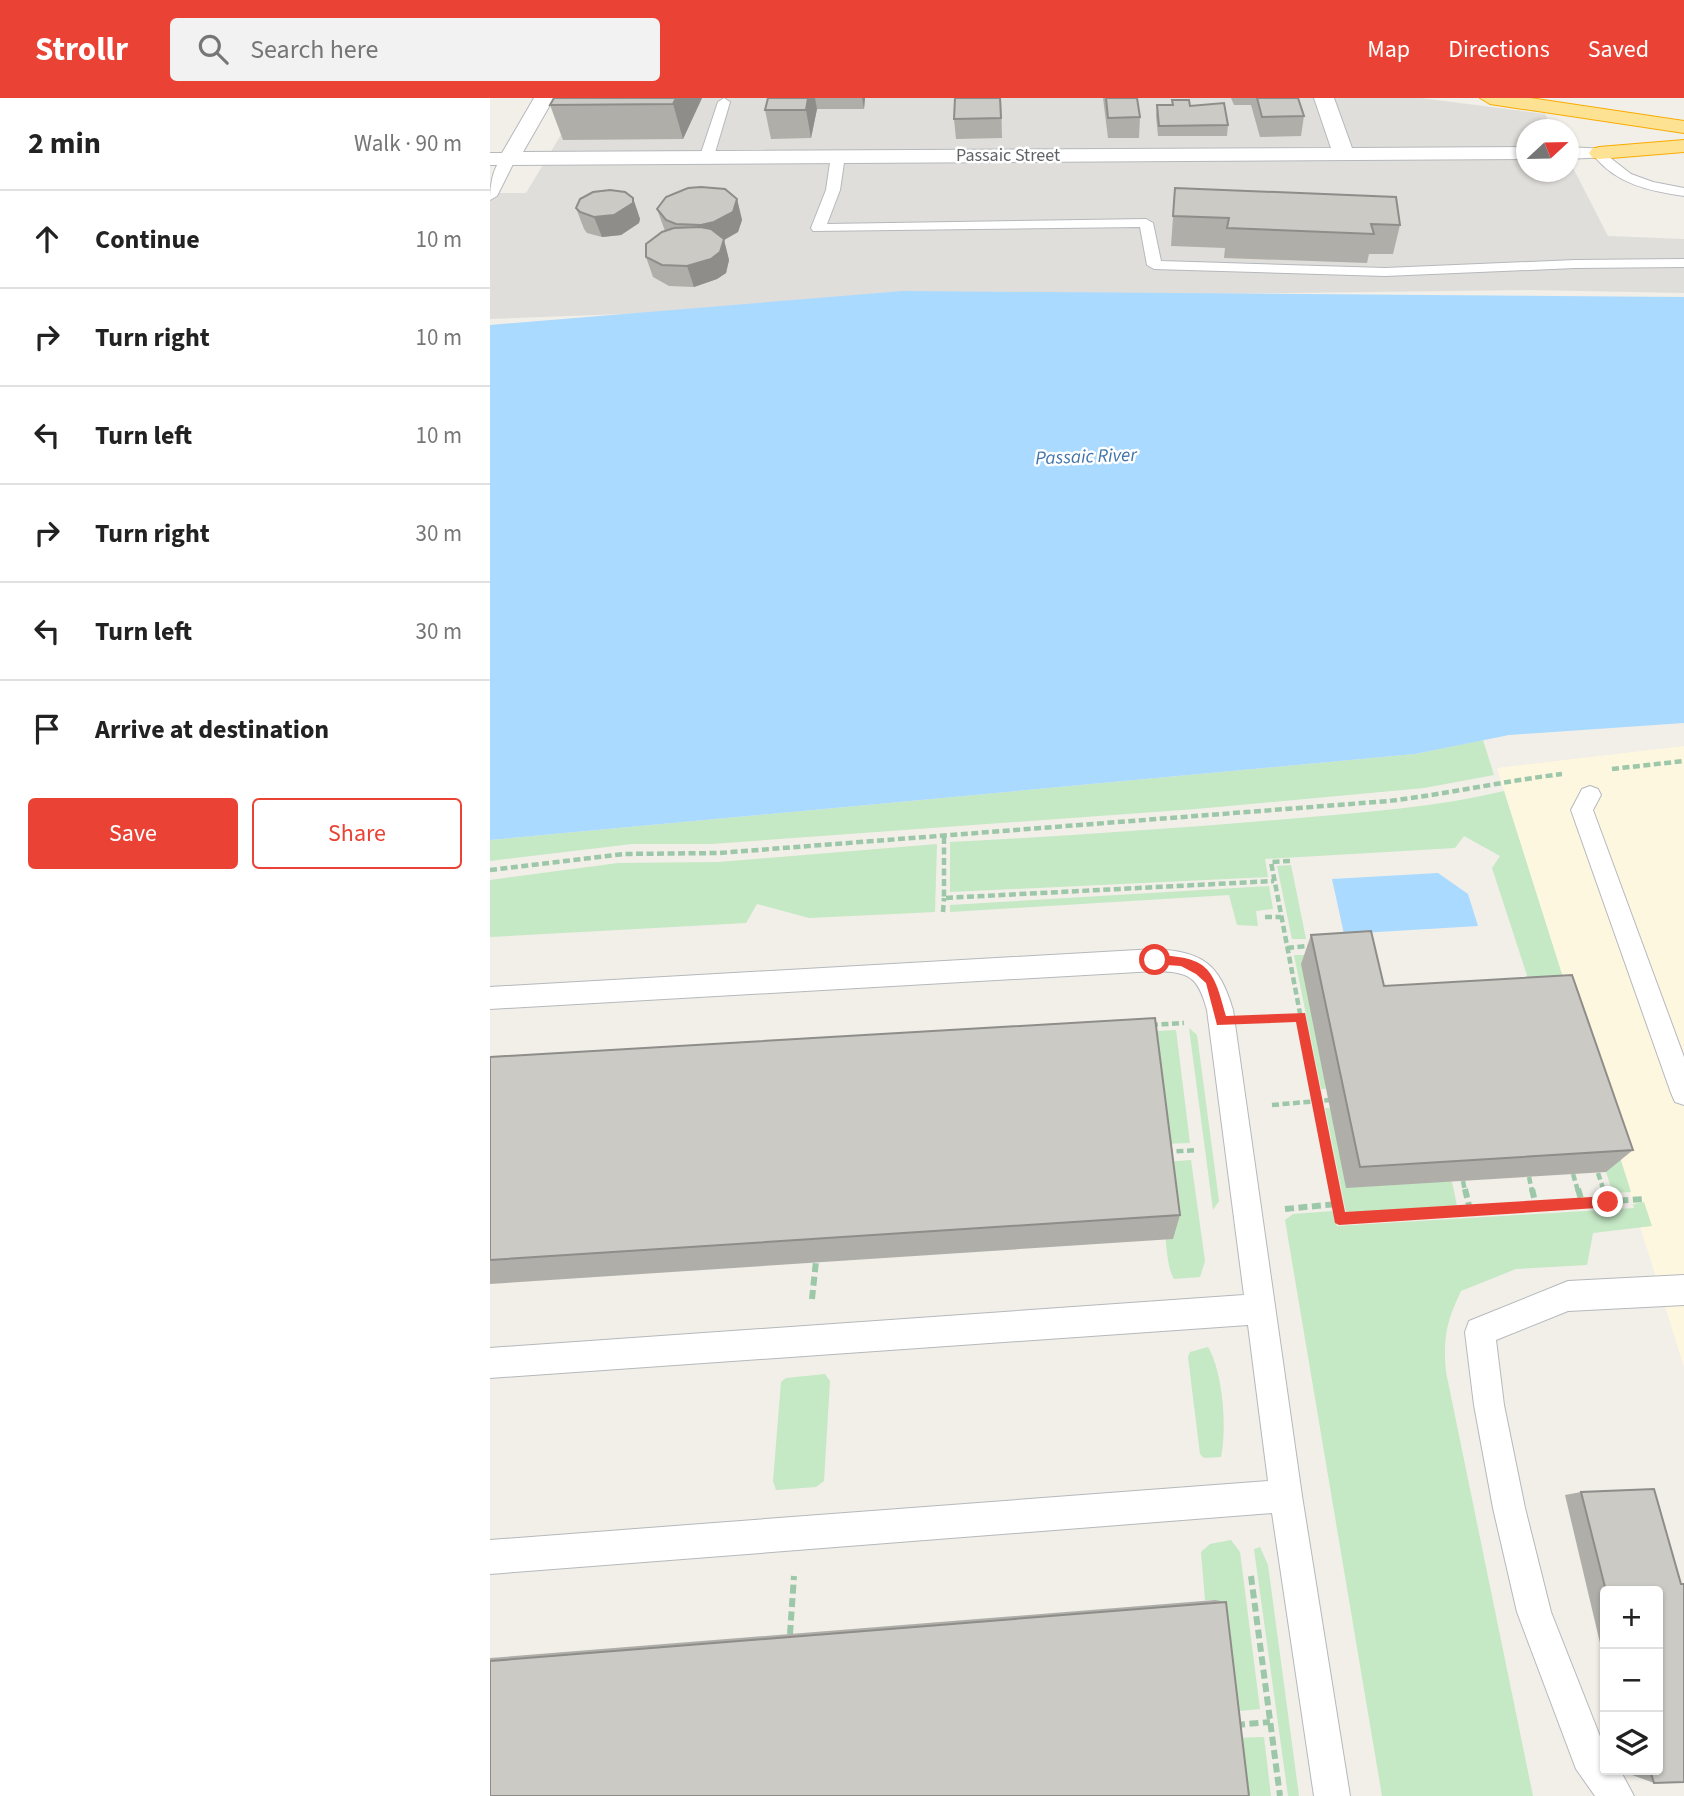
<!DOCTYPE html>
<html lang="en">
<head>
<meta charset="utf-8">
<style>
  :root { --surface:#fff; --page:#f2f2f2; --text:#222; --muted:#767676; --line:#e0e0e0; --accent:#ea4335 }
  body { margin:0; font-family:"Source Sans 3",sans-serif; background:var(--page); color:var(--text) }
  .controls { position:absolute; right:21px; bottom:21px; display:grid; overflow:hidden; border-radius:7px; box-shadow:0 2px 5px #0004 }
  .controls button { width:63px; height:63px; display:grid; place-items:center; padding:0; border:0; border-bottom:2px solid var(--line); background:var(--surface); color:var(--text); font:35px sans-serif }
  .compass { position:absolute; left:1026px; top:21px; width:63px; height:63px; border-radius:50%; background:var(--surface); box-shadow:0 2px 5px #0004; rotate:68deg }
  .stop { position:absolute; width:21px; height:21px; margin:-16px; border:5px solid #ea4335; border-radius:50%; background:#fff }
  .stop.end { background:#ea4335; border-color:#fff; box-shadow:0 2px 7px #0008 }
  .list { margin:0; padding:0; list-style:none }
  h2 { display:flex; justify-content:space-between; align-items:center; height:91px; margin:0; padding:0 28px; font-size:30px }
  h2 small { font-size:23px; font-weight:400; color:var(--muted) }
  .list li { display:grid; grid-template-columns:46px 1fr auto; gap:21px; align-items:center; box-sizing:border-box; height:98px; padding:0 28px; border-top:2px solid var(--line) }
  .list b { display:block; font-size:26px; white-space:nowrap }
  .list em { font-size:23px; font-style:normal; color:var(--muted) }
  .actions { display:flex; gap:14px; padding:21px 28px }
  .actions a { flex:1; padding:16px 0; border:2px solid var(--accent); border-radius:7px; text-align:center; font-size:24px; color:var(--accent) }
  .actions .main { background:var(--accent); color:#fff }
  .icon { flex:none; width:38px; height:38px; fill:none; stroke:currentColor; stroke-width:2; stroke-linecap:round; stroke-linejoin:round }
  .map { position:relative; flex:none; width:1194px; height:1698px; overflow:hidden }
  header { display:flex; align-items:center; gap:42px; box-sizing:border-box; height:98px; padding:0 35px; background:var(--accent); color:#fff }
  header strong { font-size:33px }
  nav { display:flex; gap:38px; margin-inline-start:auto; font-size:24px }
  .search { width:490px; height:63px; background:var(--page); display:flex; align-items:center; gap:18px; box-sizing:border-box; padding:0 24px; border-radius:7px; color:var(--muted); font-size:26px }
  main { display:flex }
  aside { flex:1; background:var(--surface) }
  .map>svg:first-child { display:block }
  .commercial { fill:#fef7e0 }
  .industrial { fill:#e0deda }
  .green { fill:#c5e8c5 }
  .water { fill:#aadaff }
  .lines { fill:none; stroke-linecap:round; stroke-linejoin:round }
  .lane-casing { stroke:#b5b8bc; stroke-width:2 }
  .street-casing { stroke:#b5b8bc; stroke-width:2 }
  .highway-casing { stroke:#f9ab00; stroke-width:2 }
  .path-far1 { stroke:#9cc7a9; stroke-width:4.5; stroke-dasharray:7 3.5; stroke-linecap:butt }
  .path { stroke:#9cc7a9; stroke-width:6; stroke-dasharray:9 4.5; stroke-linecap:butt }
  .lane { fill:#fff; fill-rule:evenodd }
  .street { fill:#fff; fill-rule:evenodd }
  .highway { fill:#fde293; fill-rule:evenodd }
  .wall { fill:#afaea9 }
  .shaded-wall { fill:#8f8d8a }
  .building { fill:#cccac5; stroke:#8f8d8a; stroke-width:2 }
  .route { fill:#ea4335 }
  .labels { text-anchor:middle; dominant-baseline:central; stroke-width:5; stroke-linejoin:round; paint-order:stroke }
  .far-street-label { font-size:18px; fill:#5f6368; stroke:#fff }
  .far-water-label { font-size:19px; font-style:italic; fill:#4174aa; stroke:#fff }
</style>
</head>
<body>
<header>
<strong>Strollr</strong>
<div class="search"><svg class="icon" aria-label="search" viewBox="0 0 24 24"><circle cx="10" cy="10" r="6"/><path d="M15 15l6 6"/></svg>Search here</div>
<nav><a>Map</a><a>Directions</a><a>Saved</a></nav>
</header>
<main>
<aside>
<h2>2 min<small>Walk · 90 m</small></h2>
<ul class="list">
<li><svg class="icon" aria-label="ahead" viewBox="0 0 24 24"><path d="M12 20V5M6 11l6-6 6 6"/></svg><div><b>Continue</b></div><em>10 m</em></li>
<li><svg class="icon" aria-label="right" viewBox="0 0 24 24"><path d="M7 20v-9h11M14 6l5 5-5 5"/></svg><div><b>Turn right</b></div><em>10 m</em></li>
<li><svg class="icon" aria-label="left" viewBox="0 0 24 24"><path d="M17 20v-9H6M10 6l-5 5 5 5"/></svg><div><b>Turn left</b></div><em>10 m</em></li>
<li><svg class="icon" aria-label="right" viewBox="0 0 24 24"><path d="M7 20v-9h11M14 6l5 5-5 5"/></svg><div><b>Turn right</b></div><em>30 m</em></li>
<li><svg class="icon" aria-label="left" viewBox="0 0 24 24"><path d="M17 20v-9H6M10 6l-5 5 5 5"/></svg><div><b>Turn left</b></div><em>30 m</em></li>
<li><svg class="icon" aria-label="arrive" viewBox="0 0 24 24"><path d="M6 21V4h12l-3 4 3 4H6"/></svg><div><b>Arrive at destination</b></div></li>
</ul>
<div class="actions"><a class="main">Save</a><a>Share</a></div>
</aside>
<div class="map">
<svg width="1194" height="1698" viewBox="0 0 1194 1698">
  <rect width="100%" height="100%" fill="#f1efe8"/>
  <polygon class="commercial" points="1194,648 1194,1269 1007,670"/>
  <polygon class="industrial" points="93,0 931,0 1055,16 1063,31 1036,32 1036,74 1078,74 1079,62 1118,138 1194,141 1194,195 1040,192 635,197 0,221 0,95 36,95"/>
  <g class="green">
    <polygon points="993,642 1004,677 934,690 706,711 221,746 142,746 0,763 0,742 925,656"/>
    <path d="M1014,693L1141,1094L1123,1095L1060,905H1046L1002,770L1010,758L974,738L965,750L775,761L778,779L460,794V744C577,738 693,730 809,720C878,714 947,709 1014,693Z"/>
    <polygon points="447,746 445,814 319,820 267,806 256,825 0,839 0,782 128,765 229,764"/>
    <polygon points="801,767 816,841 802,841 787,768"/>
    <polygon points="779,788 783,811 766,813 768,828 747,827 739,797 460,814 460,807"/>
    <polygon points="804,857 819,857 836,991 831,991"/>
    <polygon points="699,930 707,937 729,1103 723,1112"/>
    <polygon points="686,932 700,1045 672,1046 564,939"/>
    <polygon points="835,1010 840,1010 962,1084 967,1108 856,1115"/>
    <path d="M701,1062L715,1163L710,1179L684,1181C672,1162 675,1089 674,1064Z"/>
    <path d="M1154,1104L1162,1128L1103,1135L1097,1167L1026,1171L971,1193C956,1224 953,1241 956,1274L1043,1698H892L795,1122L803,1116L843,1113L847,1128L1144,1110L1143,1106Z"/>
    <path d="M718,1249C733,1274 737,1330 731,1359L714,1360L710,1356L698,1259L700,1254Z"/>
    <polygon points="335,1276 340,1283 334,1383 326,1389 286,1392 283,1383 291,1284 296,1280"/>
    <polygon points="741,1442 750,1454 770,1611 739,1614 725,1502 715,1502 711,1454 720,1446"/>
    <polygon points="770,1449 778,1467 809,1698 798,1698 764,1451"/>
    <polygon points="774,1639 781,1698 747,1698 741,1640"/>
  </g>
  <g class="water">
    <polygon points="413,193 1194,199 1194,625 1019,637 925,656 0,742 0,227"/>
    <polygon points="948,775 978,796 988,828 854,836 842,781"/>
  </g>
  <g class="lines">
    <defs>
      <g id="lane">
        <polygon points="234,0 240,4 224,58 217,62 212,61 210,58 228,4"/>
        <path d="M1109,51L1141,76L1163,84L1194,90V98C1159,93 1127,86 1104,58V52Z"/>
        <polygon points="348,54 355,58 350,92 337,126 656,121 663,125 671,163 895,170 1085,162 1194,161 1194,169 1085,170 895,178 664,171 657,167 650,129 323,133 321,130 336,92 341,58"/>
        <path d="M19,56L26,60L7,98L0,102C0,87 3,62 19,56Z"/>
        <polygon points="1100,688 1108,691 1111,697 1103,712 1194,959 1194,1007 1185,1004 1181,995 1081,712 1092,691"/>
        <path d="M665,851C713,854 729,865 743,912L812,1398L860,1698H824L782,1415L0,1476V1442L778,1383L758,1227L0,1280V1250L754,1197L717,912C708,878 699,874 665,873L0,911V889Z"/>
        <polygon points="1194,1177 1194,1207 1078,1213 1006,1242 1014,1307 1035,1410 1061,1514 1115,1651 1115,1672 1130,1672 1144,1698 1105,1698 1086,1671 1027,1514 1003,1410 984,1307 975,1234 979,1223 1078,1183"/>
      </g>
      <g id="street">
        <polygon points="44,0 64,0 33,54 841,50 824,0 844,0 862,50 1036,49 1036,61 0,67 0,55 12,55"/>
        <polygon points="1078,49 1116,51 1119,55 1116,59 1078,61"/>
      </g>
      <g id="highway">
        <polygon points="990,0 1040,0 1194,23 1194,35 1000,6"/>
        <polygon points="1194,42 1194,54 1109,61 1102,59 1099,55 1102,51 1109,49"/>
      </g>
    </defs>
    <use href="#lane" class="lane-casing"/>
    <use href="#street" class="street-casing"/>
    <use href="#highway" class="highway-casing"/>
    <g class="path-far1">
      <polyline points="1122,671 1194,663"/>
      <polyline points="454,739 454,800 784,783"/>
      <polyline points="800,763 781,764 844,1093"/>
      <path d="M0,772L134,756L229,755L899,703C957,696 1014,683 1072,676"/>
      <polyline points="453,814 454,800"/>
      <polyline points="775,819 791,819"/>
      <polyline points="797,850 818,848"/>
      <polyline points="769,921 810,918"/>
      <polyline points="661,927 694,925"/>
      <polyline points="782,1007 839,1002"/>
      <polyline points="676,1054 707,1052"/>
      <polyline points="1108,1075 1114,1093"/>
      <polyline points="1083,1076 1088,1093"/>
      <polyline points="1039,1079 1042,1093"/>
      <polyline points="973,1083 975,1093"/>
    </g>
    <g class="path">
      <polyline points="843,1091 849,1120 1154,1101"/>
      <polyline points="975,1091 980,1112"/>
      <polyline points="1042,1091 1046,1108"/>
      <polyline points="1088,1091 1092,1104"/>
      <polyline points="1113,1091 1118,1104"/>
      <polyline points="795,1111 847,1106"/>
      <polyline points="322,1201 326,1163"/>
      <polyline points="761,1478 790,1698"/>
      <polyline points="300,1536 304,1478"/>
      <polyline points="746,1627 780,1624"/>
    </g>
    <use href="#lane" class="lane"/>
    <use href="#street" class="street"/>
    <use href="#highway" class="highway"/>
  </g>
  <g class="wall">
    <polygon points="64,0 212,0 193,41 73,42 60,7"/>
    <polygon points="278,0 375,0 374,11 327,11 321,40 281,41 275,12"/>
    <polygon points="511,0 512,40 466,41 464,21"/>
    <polygon points="613,0 647,0 650,19 649,40 618,40"/>
    <polygon points="741,0 808,0 814,18 811,38 770,39 761,7 744,7"/>
    <polygon points="682,2 700,8 738,27 737,38 668,38 666,18 667,7 682,7"/>
    <polygon points="685,90 910,127 903,156 879,156 877,165 734,160 735,150 681,148"/>
    <polygon points="143,100 150,121 149,125 131,137 112,139 97,135 94,131 86,110"/>
    <polygon points="247,101 252,122 248,134 234,142 239,162 236,175 227,181 204,189 179,188 163,179 156,159 175,133 167,111"/>
    <polygon points="821,837 894,888 1143,1052 1116,1074 856,1090 811,866"/>
    <polygon points="0,959 690,1117 683,1141 0,1186"/>
    <polygon points="1164,1391 1191,1486 1194,1486 1194,1684 1164,1685 1142,1677 1141,1672 1168,1672 1168,1493 1115,1493 1115,1566 1075,1397 1091,1394"/>
    <polygon points="725,1502 736,1504 0,1698 0,1560"/>
  </g>
  <g class="shaded-wall">
    <polygon points="186,0 212,0 193,41 183,6"/>
    <polygon points="318,0 325,0 327,11 321,40 316,12"/>
    <polygon points="372,0 375,0 374,11"/>
    <polygon points="143,100 150,121 149,125 131,137 112,139 104,119"/>
    <polygon points="247,101 252,122 248,134 234,142 239,162 236,175 227,181 204,189 197,168 217,147 211,127"/>
  </g>
  <g class="building">
    <polygon points="64,0 186,0 183,6 60,7"/>
    <polygon points="278,0 318,0 316,12 275,12"/>
    <polygon points="465,0 510,0 511,20 464,21"/>
    <polygon points="616,0 647,0 650,19 618,20"/>
    <polygon points="767,0 808,0 814,18 772,19"/>
    <polygon points="682,2 699,2 700,8 734,5 738,27 669,28 667,7 683,7"/>
    <polygon points="211,89 235,91 247,101 243,114 224,124 211,127 186,126 176,122 167,111 176,99 198,90"/>
    <polygon points="685,90 906,99 910,127 881,126 884,136 737,130 739,120 683,118"/>
    <polygon points="120,92 135,94 143,100 143,105 124,117 104,119 90,114 86,110 90,101 103,94"/>
    <polygon points="210,129 221,131 234,141 230,154 221,161 197,168 172,167 156,159 156,146 172,134 184,130"/>
    <polygon points="881,833 894,888 1082,877 1143,1052 870,1069 821,837"/>
    <polygon points="665,920 690,1117 0,1162 0,959"/>
    <polygon points="1164,1391 1191,1486 1194,1486 1194,1684 1164,1685 1160,1672 1168,1672 1168,1493 1116,1493 1091,1394"/>
    <polygon points="736,1504 759,1698 0,1698 0,1563"/>
  </g>
  <path class="route" d="M665,857C718,859 723,869 736,918L815,915L855,1114L1118,1098L1122,1100V1109L849,1127L845,1125L806,924L727,927L716,885L706,876L691,868L661,866V859Z"/>
  <g class="labels">
    <g class="far-street-label">
      <text x="518" y="57">Passaic Street</text>
    </g>
    <g class="far-water-label">
      <text transform="translate(596 359) rotate(-2)">Passaic River</text>
    </g>
  </g>
</svg>
<div class="controls">
<button>+</button>
<button>−</button>
<button><svg class="icon" aria-label="layers" viewBox="0 0 24 24"><path d="M12 4l9 5-9 5-9-5zM3 14l9 5 9-5"/></svg></button>
</div>
<svg class="compass" viewBox="-18 -18 36 36"><path d="M0-13l5 13h-10z" fill="#e53935"/><path d="M0 13l5-13h-10z" fill="#767676"/></svg>
<div class="stop" style="left:665px;top:862px"></div>
<div class="stop end" style="left:1118px;top:1104px"></div>
</div>
</main>
</body>
</html>
